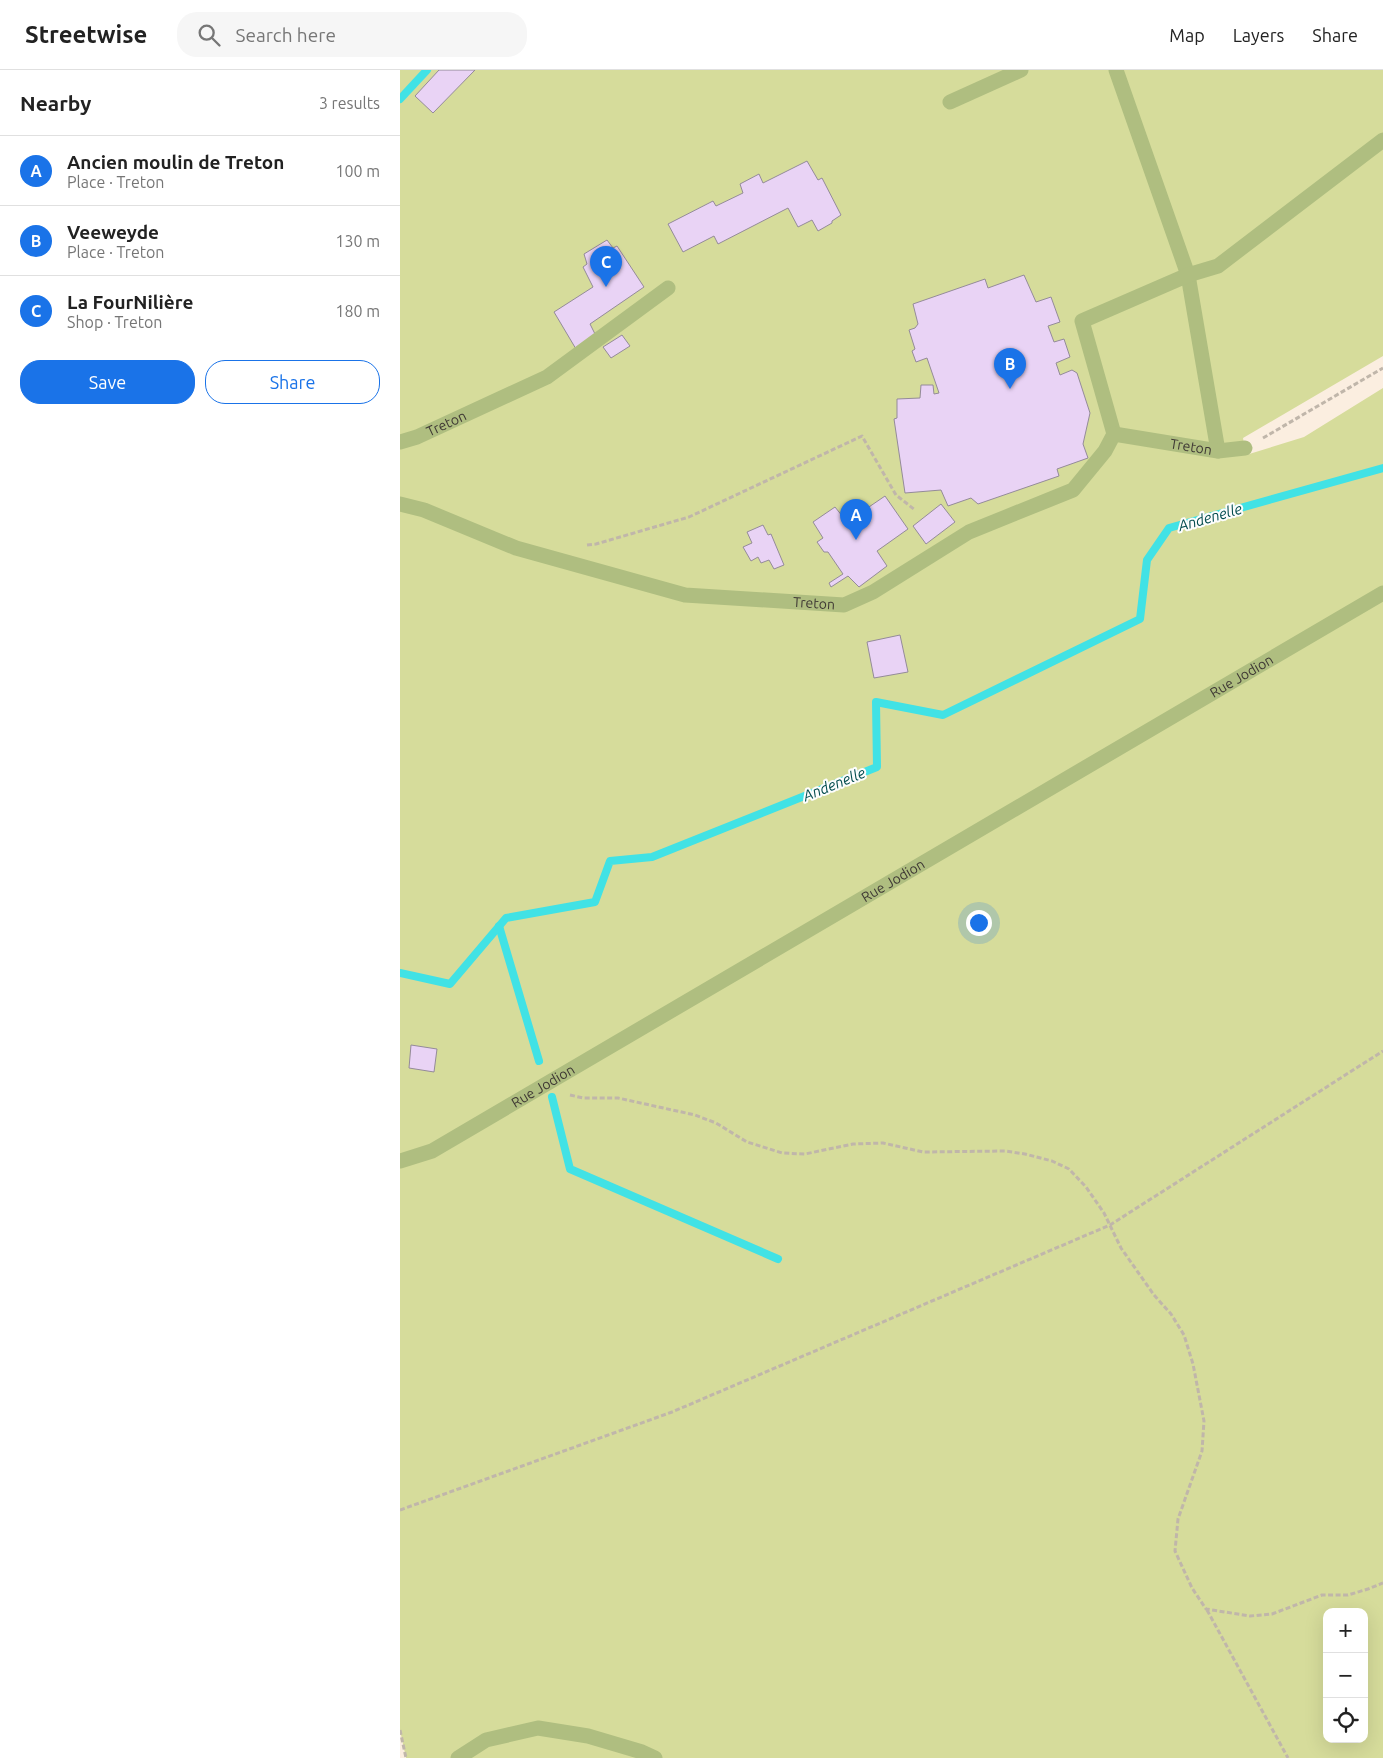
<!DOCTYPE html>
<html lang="en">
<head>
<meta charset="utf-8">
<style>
  :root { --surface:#fff; --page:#f6f6f6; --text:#222; --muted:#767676; --line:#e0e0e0; --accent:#1a73e8 }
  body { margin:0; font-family:Ubuntu,sans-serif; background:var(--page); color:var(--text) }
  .controls { position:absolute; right:15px; bottom:15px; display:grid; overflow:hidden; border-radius:10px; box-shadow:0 5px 20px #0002 }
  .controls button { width:45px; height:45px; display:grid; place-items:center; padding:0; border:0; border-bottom:1px solid var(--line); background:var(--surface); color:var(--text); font:25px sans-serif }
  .you { position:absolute; left:578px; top:852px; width:18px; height:18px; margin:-12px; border:4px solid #fff; border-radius:50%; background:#1a73e8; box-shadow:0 0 0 8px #1a73e833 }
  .badge { display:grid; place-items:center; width:32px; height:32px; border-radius:50%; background:var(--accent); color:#fff; font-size:16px; font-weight:700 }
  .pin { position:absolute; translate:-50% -41px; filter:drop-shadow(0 1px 2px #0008) }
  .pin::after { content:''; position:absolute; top:26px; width:18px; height:15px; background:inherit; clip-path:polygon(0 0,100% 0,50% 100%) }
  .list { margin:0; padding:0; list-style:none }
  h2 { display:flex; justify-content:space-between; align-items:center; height:65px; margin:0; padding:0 20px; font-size:21px }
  h2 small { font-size:16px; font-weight:400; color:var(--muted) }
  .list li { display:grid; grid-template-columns:32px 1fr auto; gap:15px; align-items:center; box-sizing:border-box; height:70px; padding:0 20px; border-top:1px solid var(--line) }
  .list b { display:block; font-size:19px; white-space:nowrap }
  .list p { margin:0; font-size:16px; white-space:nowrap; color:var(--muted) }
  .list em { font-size:16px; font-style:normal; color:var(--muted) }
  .actions { display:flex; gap:10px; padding:15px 20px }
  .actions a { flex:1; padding:11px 0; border:1px solid var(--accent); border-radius:20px; text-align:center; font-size:18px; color:var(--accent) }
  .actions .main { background:var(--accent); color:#fff }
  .icon { flex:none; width:28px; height:28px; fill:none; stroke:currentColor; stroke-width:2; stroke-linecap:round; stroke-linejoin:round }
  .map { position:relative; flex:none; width:983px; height:1688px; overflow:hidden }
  header { display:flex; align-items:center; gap:30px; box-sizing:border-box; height:70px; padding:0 25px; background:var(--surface); border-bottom:1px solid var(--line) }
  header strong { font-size:24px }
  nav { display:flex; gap:28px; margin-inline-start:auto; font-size:18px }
  .search { width:350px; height:45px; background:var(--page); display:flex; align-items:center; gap:12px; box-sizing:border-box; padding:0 18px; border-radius:20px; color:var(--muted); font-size:19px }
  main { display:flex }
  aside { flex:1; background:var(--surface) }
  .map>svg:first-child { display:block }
  .green { fill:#d6dc9b; fill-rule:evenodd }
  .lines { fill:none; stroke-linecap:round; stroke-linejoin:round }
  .stream { stroke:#41e2e5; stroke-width:8 }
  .building { fill:#e9d3f5; stroke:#948b99 }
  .path { stroke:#c0b6aa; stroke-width:3; stroke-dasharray:5 2.5; stroke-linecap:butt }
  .minor { stroke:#afbe80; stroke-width:15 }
  .labels { text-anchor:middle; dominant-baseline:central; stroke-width:4; stroke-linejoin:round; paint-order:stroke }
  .street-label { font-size:14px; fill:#3f3934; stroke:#fdfdfd }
  .water-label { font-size:15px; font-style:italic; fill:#034c4e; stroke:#fdfdfd }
</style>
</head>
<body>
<header>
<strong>Streetwise</strong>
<div class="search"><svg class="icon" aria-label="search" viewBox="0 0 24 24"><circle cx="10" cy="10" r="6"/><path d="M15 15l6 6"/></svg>Search here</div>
<nav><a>Map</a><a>Layers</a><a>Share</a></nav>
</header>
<main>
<aside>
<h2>Nearby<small>3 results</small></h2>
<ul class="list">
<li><span class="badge">A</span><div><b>Ancien moulin de Treton</b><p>Place · Treton</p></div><em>100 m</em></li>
<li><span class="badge">B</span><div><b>Veeweyde</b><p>Place · Treton</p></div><em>130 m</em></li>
<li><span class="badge">C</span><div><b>La FourNilière</b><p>Shop · Treton</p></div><em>180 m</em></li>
</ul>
<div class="actions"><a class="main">Save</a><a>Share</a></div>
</aside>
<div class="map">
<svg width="983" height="1688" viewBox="0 0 983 1688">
  <rect width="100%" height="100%" fill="#fbeee0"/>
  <path class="green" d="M0,0H983V286L843,368L846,385L904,367L983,318V1688H6L0,1660ZM927,1542H964V1669H927Z"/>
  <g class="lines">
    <g class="stream">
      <polyline points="0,29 27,0"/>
      <polyline points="99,856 139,991"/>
      <polyline points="0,903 50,914 106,848 195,832 210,791 252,787 477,697 476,632 543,645 740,549 747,490 769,458 983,398"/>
      <polyline points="152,1027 170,1099 378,1189"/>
    </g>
  </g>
  <g class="building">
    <polygon points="39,0 75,0 33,43 15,26"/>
    <polygon points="407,91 418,110 422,108 441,145 432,151 432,153 418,161 412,150 398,157 388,138 318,174 314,166 283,182 268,154 313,131 316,136 343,123 340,114 359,104 363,113"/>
    <polygon points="207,170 213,178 217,176 244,217 190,254 196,266 176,279 154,242 193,217 183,197 187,194 184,184"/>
    <polygon points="624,205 636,232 651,227 660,252 648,256 654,272 664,269 670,287 656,293 660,305 672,300 677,303 690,343 683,374 688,388 657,399 659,406 578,434 571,428 548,436 541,420 505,423 494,349 497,348 497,329 520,328 521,315 533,315 534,324 539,323 527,288 516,292 512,281 515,279 509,260 515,258 518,254 513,234 585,209 588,218"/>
    <polygon points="222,265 230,276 211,288 203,277"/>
    <polygon points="485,426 508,459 477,481 487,496 459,517 448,506 431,517 429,513 443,504 428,482 424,482 417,472 423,468 413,452 435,437 447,452"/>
    <polygon points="541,434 555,452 526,474 513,456"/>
    <polygon points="363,455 368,465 371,464 384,495 374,499 369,490 361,493 358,487 351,491 343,477 352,473 347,462"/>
    <polygon points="500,565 508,602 474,608 467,572"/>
    <polygon points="11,975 37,979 34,1002 9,998"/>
  </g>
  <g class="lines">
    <g class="path">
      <polyline points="863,368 983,298"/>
      <polyline points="187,475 196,474 289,447 462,366 496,425 515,440"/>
      <polyline points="170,1025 183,1028 218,1028 295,1045 316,1053 347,1072 382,1083 405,1084 453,1074 483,1073 523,1082 605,1081 625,1084 652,1091 669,1099 686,1117 704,1143 721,1178 754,1225 771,1244 784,1265 793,1294 804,1351 802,1381 778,1449 775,1481 792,1518 806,1539 850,1546 872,1544 922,1525 948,1525 968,1519 983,1513"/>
      <polyline points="0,1440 272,1342 710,1155 983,981"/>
      <polyline points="807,1540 888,1688"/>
      <polyline points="0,1660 6,1688"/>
    </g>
    <g class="minor">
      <polyline points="716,0 788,205 818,381"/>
      <polyline points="550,32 621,0"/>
      <polyline points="714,364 682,251 788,205 818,196 983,70"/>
      <path id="s1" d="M0,372L17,367L147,307L268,218"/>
      <path id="s2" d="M0,434L24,440L116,478L285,525L444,535L473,522L569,462L673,420L705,381L714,364L818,381L845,378"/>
      <path id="s3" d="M0,1091L32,1081L983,523"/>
      <polyline points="58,1688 86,1670 138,1658 188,1666 242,1682 255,1688"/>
    </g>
  </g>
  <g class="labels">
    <g class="street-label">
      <text stroke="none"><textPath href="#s1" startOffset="50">Treton</textPath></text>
      <text stroke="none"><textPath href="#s2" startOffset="864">Treton</textPath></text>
      <text stroke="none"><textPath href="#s2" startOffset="429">Treton</textPath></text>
      <text stroke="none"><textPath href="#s3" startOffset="972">Rue Jodion</textPath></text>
      <text stroke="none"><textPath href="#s3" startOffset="568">Rue Jodion</textPath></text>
      <text stroke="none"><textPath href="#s3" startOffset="162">Rue Jodion</textPath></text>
    </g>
    <g class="water-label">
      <text transform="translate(810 447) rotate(-16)">Andenelle</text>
      <text transform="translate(434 714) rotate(-22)">Andenelle</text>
    </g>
  </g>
</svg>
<div class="controls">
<button>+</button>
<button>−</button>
<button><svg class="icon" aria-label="locate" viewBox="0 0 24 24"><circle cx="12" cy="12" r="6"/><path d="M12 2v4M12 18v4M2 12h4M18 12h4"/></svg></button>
</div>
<div class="you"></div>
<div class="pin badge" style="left:456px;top:470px">A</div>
<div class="pin badge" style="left:610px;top:319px">B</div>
<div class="pin badge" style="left:206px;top:217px">C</div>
</div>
</main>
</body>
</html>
